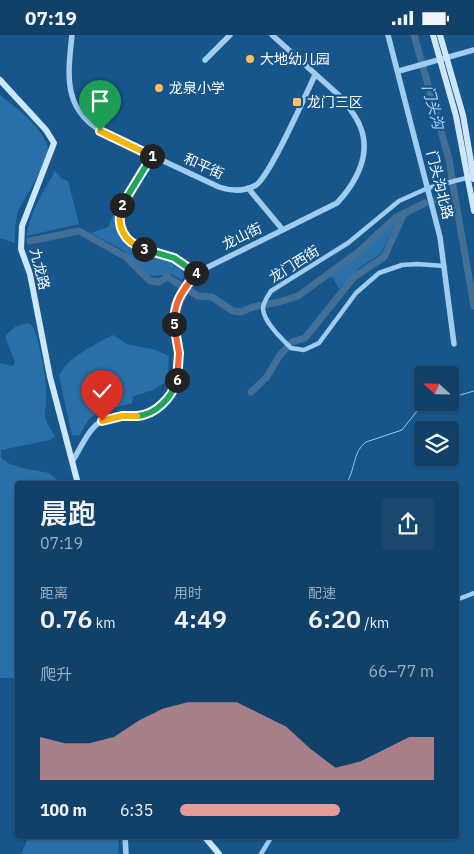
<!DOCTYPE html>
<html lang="zh">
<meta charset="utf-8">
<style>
:root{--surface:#114068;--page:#1a476e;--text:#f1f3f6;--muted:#9cafc0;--line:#30597c;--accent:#e69b98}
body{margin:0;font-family:"IBM Plex Sans","Noto Sans SC",sans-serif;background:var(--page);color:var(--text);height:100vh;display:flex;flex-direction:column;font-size:19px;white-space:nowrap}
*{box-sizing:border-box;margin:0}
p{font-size:16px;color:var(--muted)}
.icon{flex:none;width:28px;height:28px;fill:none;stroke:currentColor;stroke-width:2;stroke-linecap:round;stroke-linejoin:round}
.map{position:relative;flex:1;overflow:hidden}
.panel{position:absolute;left:15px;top:446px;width:444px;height:358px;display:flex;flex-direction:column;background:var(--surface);border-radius:5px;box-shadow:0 1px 4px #0004,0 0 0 1px var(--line)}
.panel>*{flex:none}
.needle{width:32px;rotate:292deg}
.buttons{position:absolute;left:414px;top:331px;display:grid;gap:10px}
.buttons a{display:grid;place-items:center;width:45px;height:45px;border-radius:5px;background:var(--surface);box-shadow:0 1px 4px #0004,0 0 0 1px var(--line);font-size:25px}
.pin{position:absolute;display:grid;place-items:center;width:42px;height:42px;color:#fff;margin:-51px -21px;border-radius:50% 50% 50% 0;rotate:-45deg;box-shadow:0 0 5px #0007}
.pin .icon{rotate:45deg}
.km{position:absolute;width:25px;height:25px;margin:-12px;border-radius:50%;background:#222;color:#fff;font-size:14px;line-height:25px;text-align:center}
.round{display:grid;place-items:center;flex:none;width:52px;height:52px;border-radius:5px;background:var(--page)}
.summary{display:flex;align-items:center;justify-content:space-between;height:85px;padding:0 25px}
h1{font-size:28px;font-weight:600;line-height:38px}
.stats{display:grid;grid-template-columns:repeat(3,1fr);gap:8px;height:85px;padding:5px 25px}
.stats div{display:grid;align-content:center}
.stats b{font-size:25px;font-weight:600}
.stats small{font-size:14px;font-weight:400}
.stats p{font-size:14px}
.chart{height:140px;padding:10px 25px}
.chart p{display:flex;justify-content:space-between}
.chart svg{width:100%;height:90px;margin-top:5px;fill:var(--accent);opacity:.7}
ul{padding:0 25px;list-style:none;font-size:16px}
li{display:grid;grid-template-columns:80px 60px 1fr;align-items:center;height:38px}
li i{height:12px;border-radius:6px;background:var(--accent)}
.status{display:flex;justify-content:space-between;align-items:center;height:35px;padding:0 25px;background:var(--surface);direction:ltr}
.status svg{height:14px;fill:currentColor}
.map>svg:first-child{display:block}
</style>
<div class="status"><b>07:19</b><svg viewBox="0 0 49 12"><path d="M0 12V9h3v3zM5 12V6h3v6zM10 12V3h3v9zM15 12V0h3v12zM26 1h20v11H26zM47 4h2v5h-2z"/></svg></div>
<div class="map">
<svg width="474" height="819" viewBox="0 0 474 819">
<rect width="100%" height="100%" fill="#17568b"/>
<!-- green -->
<path fill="#2970aa" d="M0 60C15 72 45 94 48 114 49 126 24 163 18 177 15 187 15 197 15 208L0 203Z
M55 136 62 144 68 146 79 189 27 201C29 178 44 156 55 136Z
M116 174 115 190 122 201 135 214 165 222 182 232 184 241 182 245 171 239 153 241 149 240 123 215 91 198 108 192Z
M398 184 380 219 359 233 339 254 333 243 328 241 362 216Z
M27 288 32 290C39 304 46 339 46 356 47 381 39 377 55 401L50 405 1 415V423L10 429 22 433 49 438 62 449H18L17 643H0V328L13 331 15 327 6 304V300L15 292Z
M113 300 127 309 156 315 169 321C168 327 169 335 168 342 164 354 143 358 133 361L132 368 97 378 89 384 79 401 72 400 59 341C66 323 96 309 113 300Z
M29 801H119L118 819H21Z"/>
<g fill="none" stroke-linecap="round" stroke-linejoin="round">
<!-- stream -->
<path stroke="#92c9f1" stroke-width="1" d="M450 363 474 356
M346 449C356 435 352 417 366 407L402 395 417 376 431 368"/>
<!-- river -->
<path stroke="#416f95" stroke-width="7" d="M414 0 449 124 452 144
M453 151 474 271
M436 165 455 160
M30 206 79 196 126 222 150 246 159 247 167 242 198 261 212 262 233 276 241 277 253 272 279 267 298 261 357 218 395 183 425 168
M251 357 266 343 280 320 292 307 305 303 354 242 384 222 404 178"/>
<!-- minor -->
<path stroke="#a0ccef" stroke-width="4.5" d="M444 231 417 229 402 230 379 238 356 258 319 308 304 315 291 313C282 304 264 287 263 274 263 267 268 261 271 256L348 208 399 166 428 153 470 142
M456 565 474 558
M261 819 272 801"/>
<!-- tertiary -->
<path stroke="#a0ccef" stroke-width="5.5" d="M72 0C67 45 63 78 110 101L219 152C231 156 244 157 256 150 270 141 306 59 315 40
M388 0 440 202 454 309
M205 25 230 0
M399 36 474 15
M152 121C136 145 96 191 137 212 149 218 162 218 174 223 182 227 189 233 196 238
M248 153 283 195
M73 425C81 413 89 392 102 386 105 384 110 384 113 383 123 381 135 383 144 380 154 377 165 368 171 360 189 331 170 306 174 278 176 262 186 250 196 238L337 168C356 148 372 119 360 91 356 81 349 73 343 64L272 0
M125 801 126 819"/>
<!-- secondary -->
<path stroke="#cee6fa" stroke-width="6" d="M433 0 456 81 474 176
M440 0 463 80 474 144
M0 45 46 95 54 108 22 191 21 214 30 239 50 342 78 449
M204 801 219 819"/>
</g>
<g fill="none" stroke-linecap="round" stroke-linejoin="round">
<!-- split-1 casing -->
<g stroke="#fff" stroke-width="10">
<path id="split-1" d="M100 96 152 121"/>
</g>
<!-- split-2 casing -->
<g stroke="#fff" stroke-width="10">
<path id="split-2" d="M122 170 152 121"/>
</g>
<!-- split-3 casing -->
<g stroke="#fff" stroke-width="10">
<path id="split-3" d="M122 170C115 191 124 207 144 214"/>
</g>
<!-- split-4 casing -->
<g stroke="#fff" stroke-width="10">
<path id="split-4" d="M144 214 174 223 196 238"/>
</g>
<!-- split-5 casing -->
<g stroke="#fff" stroke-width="10">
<path id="split-5" d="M174 289C174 265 183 256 196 238"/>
</g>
<!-- split-6 casing -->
<g stroke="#fff" stroke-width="10">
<path id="split-6" d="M174 289 179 318 177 345"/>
</g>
<!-- split-7 casing -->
<g stroke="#fff" stroke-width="10">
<path id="split-7" d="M137 381C155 380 172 363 177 345"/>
</g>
<!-- split-8 casing -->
<g stroke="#fff" stroke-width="10">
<path id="split-8" d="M102 386 122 381H137"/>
</g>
<!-- split-1 -->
<use href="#split-1" stroke="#f5b400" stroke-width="6"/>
<!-- split-2 -->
<use href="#split-2" stroke="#22a559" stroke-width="6"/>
<!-- split-3 -->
<use href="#split-3" stroke="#f5b400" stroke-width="6"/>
<!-- split-4 -->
<use href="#split-4" stroke="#22a559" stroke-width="6"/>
<!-- split-5 -->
<use href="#split-5" stroke="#f0652b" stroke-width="6"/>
<!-- split-6 -->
<use href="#split-6" stroke="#f0652b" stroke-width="6"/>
<!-- split-7 -->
<use href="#split-7" stroke="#22a559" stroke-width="6"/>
<!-- split-8 -->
<use href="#split-8" stroke="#f5b400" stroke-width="6"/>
</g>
<!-- markers -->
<g fill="#ffbf5e" stroke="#17568b" stroke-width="2">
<circle cx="250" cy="24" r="5"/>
<circle cx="159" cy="53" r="5"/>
<rect x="292" y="62" width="10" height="10" rx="2.5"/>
</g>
<g text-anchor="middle" stroke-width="4.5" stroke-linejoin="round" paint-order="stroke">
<!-- poi labels -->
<g font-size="14" fill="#fff" stroke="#17568b" text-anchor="start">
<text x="260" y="29">大地幼儿园</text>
<text x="169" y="58">龙泉小学</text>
<text x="307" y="72">龙门三区</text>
</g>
<!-- street labels -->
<g font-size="14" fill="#fff" stroke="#17568b">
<text transform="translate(204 131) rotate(24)" y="5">和平街</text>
<text transform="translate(440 150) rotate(76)" y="5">门头沟北路</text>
<text transform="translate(242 201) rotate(-26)" y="5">龙山街</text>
<text transform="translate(294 229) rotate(-32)" y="5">龙门西街</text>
<text transform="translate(40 234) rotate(76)" y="5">九龙路</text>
</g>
<!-- water labels -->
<g font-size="15" font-style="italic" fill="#acd6f6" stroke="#17568b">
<text transform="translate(433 72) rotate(75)" y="5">门头沟</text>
</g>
</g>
</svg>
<div class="buttons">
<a><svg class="needle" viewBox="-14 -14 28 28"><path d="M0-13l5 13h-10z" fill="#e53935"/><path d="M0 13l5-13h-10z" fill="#9cafc0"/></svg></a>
<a><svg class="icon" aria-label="layers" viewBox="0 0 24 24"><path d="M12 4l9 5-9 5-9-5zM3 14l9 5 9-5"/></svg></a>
</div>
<div class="pin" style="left:100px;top:96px;background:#1e9e55"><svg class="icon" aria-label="arrive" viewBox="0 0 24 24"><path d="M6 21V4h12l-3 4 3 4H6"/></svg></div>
<div class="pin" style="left:102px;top:386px;background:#d93025"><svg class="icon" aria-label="check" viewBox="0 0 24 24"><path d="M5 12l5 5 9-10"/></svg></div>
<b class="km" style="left:152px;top:121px">1</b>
<b class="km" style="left:122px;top:170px">2</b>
<b class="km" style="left:144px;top:214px">3</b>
<b class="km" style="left:196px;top:238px">4</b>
<b class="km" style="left:174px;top:289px">5</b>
<b class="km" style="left:177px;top:345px">6</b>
<section class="panel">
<div class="summary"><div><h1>晨跑</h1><p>07:19</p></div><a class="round"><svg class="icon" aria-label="share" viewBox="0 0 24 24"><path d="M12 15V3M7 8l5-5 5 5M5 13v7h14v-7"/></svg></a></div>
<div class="stats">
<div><p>距离</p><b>0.76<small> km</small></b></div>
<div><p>用时</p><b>4:49</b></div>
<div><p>配速</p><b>6:20<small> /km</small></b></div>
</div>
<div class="chart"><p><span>爬升</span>66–77 m</p>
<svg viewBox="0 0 160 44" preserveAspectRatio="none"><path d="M0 44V23L10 26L20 26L30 23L40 15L50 9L60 6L70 6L80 6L90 12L100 18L110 29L120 38L130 35L140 29L150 23L160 23V44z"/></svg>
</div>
<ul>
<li><b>100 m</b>6:35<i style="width:63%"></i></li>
</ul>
</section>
</div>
